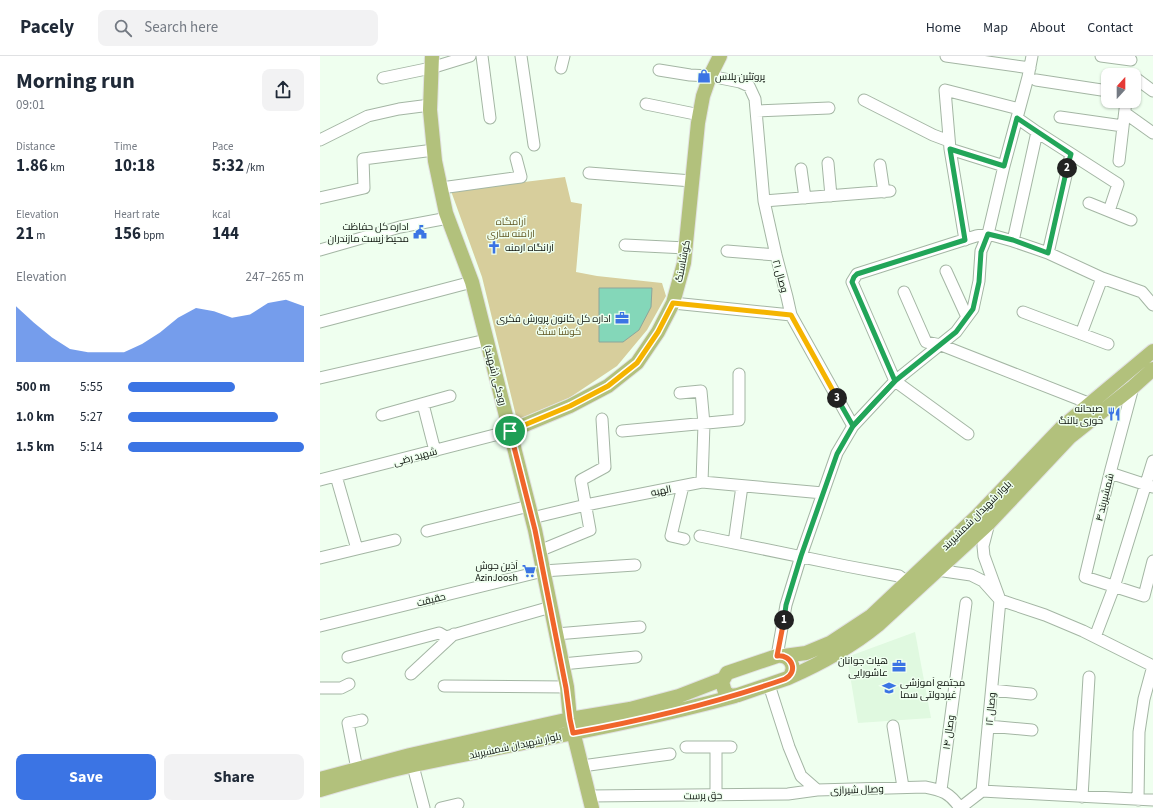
<!DOCTYPE html>
<meta charset="utf-8">
<style>
:root{--surface:#fff;--page:#f2f2f3;--text:#1f2937;--muted:#747a83;--line:#e0e1e3;--accent:#3b74e4}
body{margin:0;font-family:"Source Sans 3",Cairo,sans-serif;background:var(--page);color:var(--text);height:100vh;display:flex;flex-direction:column;font-size:15px;white-space:nowrap}
*{box-sizing:border-box;margin:0}
p{font-size:13px;color:var(--muted)}
.icon{flex:none;width:22px;height:22px;fill:none;stroke:currentColor;stroke-width:2;stroke-linecap:round;stroke-linejoin:round}
.map{position:relative;flex:1;overflow:hidden}
.side{display:flex;flex-direction:column;background:var(--surface);width:320px}
.side>*{flex:none}
.needle{width:26px;rotate:21deg}
.controls{position:absolute;left:781px;top:12px;display:grid;gap:8px}
.controls a{display:grid;place-items:center;width:40px;height:40px;border-radius:8px;background:var(--surface);box-shadow:0 1px 3px #0004;font-size:20px}
.pin{position:absolute;display:grid;place-items:center;width:34px;height:34px;color:#fff;margin:-17px;border:2px solid #fff;border-radius:50%;box-shadow:0 1px 4px #0007}
.km{position:absolute;width:20px;height:20px;margin:-10px;border-radius:50%;background:#222;color:#fff;font-size:11px;line-height:20px;text-align:center}
.round{display:grid;place-items:center;flex:none;width:42px;height:42px;border-radius:8px;background:var(--page)}
.head{display:flex;align-items:center;justify-content:space-between;height:68px;padding:0 16px}
h1{font-size:22px;font-weight:700;line-height:30px}
.stats{display:grid;grid-template-columns:repeat(3,1fr);gap:6px;height:68px;padding:4px 16px}
.stats div{display:grid;align-content:center}
.stats b{font-size:17px;font-weight:700}
.stats small{font-size:11px;font-weight:400}
.stats p{font-size:11px}
.chart{height:112px;padding:8px 16px}
.chart p{display:flex;justify-content:space-between}
.chart svg{width:100%;height:72px;margin-top:4px;fill:var(--accent);opacity:.7}
.primary-button{display:flex;gap:8px;margin-top:auto;padding:8px 16px}
.primary-button a{flex:1;height:46px;border-radius:8px;background:var(--accent);color:#fff;font-size:16px;font-weight:700;line-height:46px;text-align:center}
.primary-button a+a{background:var(--page);color:var(--text)}
ul{padding:0 16px;list-style:none;font-size:13px}
li{display:grid;grid-template-columns:64px 48px 1fr;align-items:center;height:30px}
li i{height:10px;border-radius:5px;background:var(--accent)}
header{display:flex;align-items:center;gap:24px;box-sizing:border-box;height:56px;padding:0 20px;background:var(--surface);border-bottom:1px solid var(--line)}
header strong{font-size:19px}
nav{display:flex;gap:22px;margin-inline-start:auto;font-size:14px}
.search{width:280px;height:36px;background:var(--page);display:flex;align-items:center;gap:10px;box-sizing:border-box;padding:0 14px;border-radius:8px;color:var(--muted);font-size:15px}
main{display:flex;flex:1;min-height:0}
.map>svg:first-child{display:block}
</style>
<header>
<strong>Pacely</strong>
<div class="search"><svg class="icon" aria-label="search" viewBox="0 0 24 24"><circle cx="10" cy="10" r="6"/><path d="M15 15l6 6"/></svg>Search here</div>
<nav><a>Home</a><a>Map</a><a>About</a><a>Contact</a></nav>
</header>
<main>
<section class="side">
<div class="head"><div><h1>Morning run</h1><p>09:01</p></div><a class="round"><svg class="icon" aria-label="share" viewBox="0 0 24 24"><path d="M12 15V3M7 8l5-5 5 5M5 13v7h14v-7"/></svg></a></div>
<div class="stats">
<div><p>Distance</p><b>1.86<small> km</small></b></div>
<div><p>Time</p><b>10:18</b></div>
<div><p>Pace</p><b>5:32<small> /km</small></b></div>
</div>
<div class="stats">
<div><p>Elevation</p><b>21<small> m</small></b></div>
<div><p>Heart rate</p><b>156<small> bpm</small></b></div>
<div><p>kcal</p><b>144</b></div>
</div>
<div class="chart"><p><span>Elevation</span>247–265 m</p>
<svg viewBox="0 0 160 44" preserveAspectRatio="none"><path d="M0 44V10L10 20L20 29L30 36L40 38L50 38L60 38L70 33L80 26L90 17L100 11L110 13L120 17L130 15L140 8L150 6L160 10V44z"/></svg>
</div>
<ul>
<li><b>500 m</b>5:55<i style="width:61%"></i></li>
<li><b>1.0 km</b>5:27<i style="width:85%"></i></li>
<li><b>1.5 km</b>5:14<i style="width:100%"></i></li>
</ul>
<div class="primary-button"><a>Save</a><a>Share</a></div>
</section>
<div class="map">
<svg width="833" height="752" viewBox="0 0 833 752">
<rect width="100%" height="100%" fill="#efffef"/>
<!-- built -->
<path fill="#e0f9e0" d="M595 576 611 662 538 667 527 601Z"/>
<!-- green -->
<path fill="#d7ce9c" d="M245 121 251 146 262 148 256 216 277 220 342 227 346 240 327 274 297 310 249 342 197 364 162 221 131 135Z"/>
<!-- building -->
<path fill="#84d7b9" stroke="#8ca59b" d="M279 232H332L331 251 319 274 303 286H279Z"/>
<g fill="none" stroke-linecap="round" stroke-linejoin="round">
<!-- minor casing -->
<g stroke="#a4b6a4" stroke-width="13">
<path id="minor" d="M162 0 170 62
M201 0 214 89
M626 0 710 12
M781 0 811 4
M241 12 244 0
M339 14 370 19 390 20 420 26 429 30 435 43 444 145 456 199 467 241 471 259 533 370
M814 21 833 35
M63 22 111 12 150 0
M716 24 788 35
M544 44 613 79 629 85
M326 48 380 59
M436 55 509 52
M805 57 833 77
M740 61 803 70
M717 76 798 128 789 155
M0 84 48 60 79 53 110 49
M630 93 684 110
M799 105 806 45
M508 107 511 140
M560 109 564 136
M481 113 485 142
M269 117 372 125
M121 132 201 121 196 102
M0 142 44 132 43 103 114 94
M444 145 570 135
M769 147 811 164
M645 184 630 93 625 34 699 53
M693 185 717 76 697 62
M305 189 366 192
M0 194 80 171 128 162
M407 195 456 199
M728 197 751 98
M626 215 647 261
M584 236 606 286 621 289 771 348
M353 247 471 259
M703 256 788 288
M0 266 152 226
M761 278 782 222
M0 322 166 284
M813 331 790 417 765 521 824 540 833 505
M103 348 115 395
M62 359 130 340
M302 375 419 364V318
M648 378 575 325 532 226 537 218 656 180 668 178 693 185 728 197 782 222 822 236 833 249
M790 417 833 431
M0 424 190 375
M382 426 503 437
M363 430 351 480 364 483
M212 462 266 449 382 426 384 368 381 335 360 337
M107 475 209 450
M380 480 526 510 579 520 587 526
M414 487 422 430
M37 493 75 484
M219 495 270 474 261 424 285 411 282 363
M0 502 37 493 16 420
M617 514 651 519 663 525 680 544 725 559 763 575 833 610 824 643 819 676 818 744
M0 570 223 515 315 509
M236 578 320 571
M775 581 794 531 833 405
M457 600 466 549 481 500 517 397 533 370 575 325 636 276 653 253 659 225 661 195 668 178 684 110 708 21 712 0
M28 601 119 577 126 581 231 551
M242 608 316 601
M91 618 134 578
M449 629 469 691 481 720 497 734
M124 630 247 631
M0 632H21L29 628
M672 634 711 638
M573 670 583 731
M668 670 712 674
M366 691H411
M93 710 104 752
M262 710 350 698
M37 713 28 667 42 664
M621 734 646 547
M662 735 833 744
M396 739V692
M269 740 468 738 497 734 605 731C622 734 630 737 640 752
M762 741 769 621
M121 752 138 748
M640 752 662 735 680 544 664 500 663 490 669 467"/>
</g>
<!-- major casing -->
<g stroke="#e2e2e2" stroke-width="16">
<path id="major" d="M112 0 110 54 115 105 126 157 152 226 215 474 247 631 250 663 272 752
M190 375 250 350 288 330 317 307 338 276 353 247 364 207 378 67 383 40 390 20 400 0
M457 600C470 598 478 612 468 622L418 639 411 640 405 636 402 626 407 617Z
M464 600 486 597 510 587 551 560 658 459 742 371 833 295
M468 622C500 608 531 591 558 569L669 467 750 381 813 331 833 313
M0 723 90 699 250 663 310 653 359 640 403 623
M0 734C31 725 62 716 94 709 201 686 309 669 415 640"/>
</g>
<!-- minor -->
<use href="#minor" stroke="#fff" stroke-width="11"/>
<!-- major -->
<use href="#major" stroke="#b2c17c" stroke-width="14"/>
</g>
<g fill="none" stroke-linecap="round" stroke-linejoin="round">
<!-- split-1 casing -->
<g stroke="#fff" stroke-width="8">
<path id="split-1" d="M190 375 215 474 246 632 250 663 253 677C325 664 396 647 465 623 479 616 472 598 457 600L464 564"/>
</g>
<!-- split-2 casing -->
<g stroke="#fff" stroke-width="8">
<path id="split-2" d="M464 564 466 549 481 500 517 398 533 370 555 346 575 325 636 276 653 253 659 226 661 196 668 178 693 184 728 197 747 112"/>
</g>
<!-- split-3 casing -->
<g stroke="#fff" stroke-width="8">
<path id="split-3" d="M517 342 533 370 575 325 532 226 534 221 537 218 645 184 630 93 684 110 697 62 751 98 747 112"/>
</g>
<!-- split-4 casing -->
<g stroke="#fff" stroke-width="8">
<path id="split-4" d="M190 375 250 350 288 330 317 307 338 276 353 247 471 259 517 342"/>
</g>
<!-- split-1 -->
<use href="#split-1" stroke="#f0652b" stroke-width="5"/>
<!-- split-2 -->
<use href="#split-2" stroke="#22a559" stroke-width="5"/>
<!-- split-3 -->
<use href="#split-3" stroke="#22a559" stroke-width="5"/>
<!-- split-4 -->
<use href="#split-4" stroke="#f5b400" stroke-width="5"/>
</g>
<!-- icons -->
<defs>
<g id="shop-bare" transform="scale(1.08)"><path d="M-5-2.5h2.3a2.7 3.5 0 0 1 5.4 0H5L5.5 6h-11ZM-1.5-2.5h3a1.5 2.3 0 0 0-3 0Z" fill="#3b74e4" stroke="#efffef" stroke-width="2.5" paint-order="stroke"/></g>
<g id="civic-bare" transform="scale(1.08)"><path d="M-.6-6.5H3V-4.5H.6V-3L4-1V1h2V6H-6V1h2V-1L-.6-3ZM-1.2 2.5V6h2.4V2.5Z" fill="#3b74e4" stroke="#efffef" stroke-width="2.5" paint-order="stroke"/></g>
<g id="church-bare" transform="scale(1.08)"><path d="M-1.2-6h2.4v3.5h3.3v2.4h-3.3V6h-2.4V-.1h-3.3v-2.4h3.3Z" fill="#3b74e4" stroke="#efffef" stroke-width="2.5" paint-order="stroke"/></g>
<g id="office-bare" transform="scale(1.08)"><path d="M-6-3h4V-5.5h4V-3h4V5H-6ZM-1-4.5V-3h2v-1.5ZM-6 0V1H6V0Z" fill="#3b74e4" stroke="#efffef" stroke-width="2.5" paint-order="stroke"/></g>
<g id="restaurant-bare" transform="scale(1.08)"><path d="M-5-6h1v4h1v-4h1v4h1v-4h1v5L-1.5 .5V6h-2V.5L-5-1ZM5-6V6H3V1.5H1.5Q1.5-4 5-6Z" fill="#3b74e4" stroke="#efffef" stroke-width="2.5" paint-order="stroke"/></g>
<g id="supermarket-bare" transform="scale(1.08)"><path d="M-6-5.5h2.5l.6 2H6L4.5 2H-2.5L-4.4-4H-6ZM-1.5 3.2a1.3 1.3 0 1 0 .1 0ZM3 3.2a1.3 1.3 0 1 0 .1 0Z" fill="#3b74e4" stroke="#efffef" stroke-width="2.5" paint-order="stroke"/></g>
<g id="university-bare" transform="scale(1.08)"><path d="M0-5L7-2L0 1L-7-2ZM-4 1L0 2.5L4 1V4Q0 6-4 4Z" fill="#3b74e4" stroke="#efffef" stroke-width="2.5" paint-order="stroke"/></g>
</defs>
<g fill-rule="evenodd">
<use href="#shop-bare" x="384" y="20"/>
<use href="#civic-bare" x="100" y="176"/>
<use href="#church-bare" x="174" y="191"/>
<use href="#office-bare" x="302" y="262"/>
<use href="#restaurant-bare" x="794" y="358"/>
<use href="#supermarket-bare" x="209" y="515"/>
<use href="#office-bare" x="579" y="610"/>
<use href="#university-bare" x="569" y="632"/>
</g>
<g text-anchor="middle" stroke-width="3" stroke-linejoin="round" paint-order="stroke">
<!-- poi labels -->
<g font-size="10" fill="#0a100a" stroke="#efffef" text-anchor="end">
<text x="395" y="24" text-anchor="start">پروتئین پلاس</text>
<text x="89" y="174">اداره کل حفاظت<tspan x="89" dy="12">محیط زیست مازندران</tspan></text>
<text x="185" y="195" text-anchor="start">آرانگاه ارمنه</text>
<text x="291" y="266">اداره کل کانون پرورش فکری</text>
<text x="783" y="356">صبحانه<tspan x="783" dy="12">خوری بالنگ</tspan></text>
<text x="198" y="513">آذین جوش<tspan x="198" dy="12">AzinJoosh</tspan></text>
<text x="568" y="608">هیات جوانان<tspan x="568" dy="12">عاشورایی</tspan></text>
<text x="580" y="630" text-anchor="start">مجتمع آموزشی<tspan x="580" dy="12">غیردولتی سما</tspan></text>
</g>
<!-- park labels -->
<g font-size="10" fill="#615721" stroke="#efffef">
<text x="191" y="169">آرامگاه<tspan x="191" dy="12">ارامنه ساری</tspan></text>
<text x="239" y="279">کوشا سنگ</text>
</g>
<!-- street labels -->
<g font-size="10" fill="#0a100a" stroke="#efffef">
<text transform="translate(362 205) rotate(-79)" y="4">کوشاسنگ</text>
<text transform="translate(461 220) rotate(74)" y="4">وصال ۲۱</text>
<text transform="translate(176 319) rotate(75)" y="4">رودکی (شهبند)</text>
<text transform="translate(95 400) rotate(-15)" y="4">شهید رضی</text>
<text transform="translate(341 434) rotate(-11)" y="4">الهیه</text>
<text transform="translate(784 441) rotate(-76)" y="4">شمشیربند ۴</text>
<text transform="translate(656 459) rotate(-45)" y="4">بلوار شهیدان شمشیربند</text>
<text transform="translate(111 543) rotate(-14)" y="4">حقیقت</text>
<text transform="translate(670 653) rotate(-85)" y="4">وصال ۱۲</text>
<text transform="translate(628 676) rotate(-82)" y="4">وصال ۱۴</text>
<text transform="translate(195 689) rotate(-12)" y="4">بلوار شهیدان شمشیربند</text>
<text transform="translate(537 733) rotate(-2)" y="4">وصال شیرازی</text>
<text transform="translate(383 739) rotate(-1)" y="4">حق پرست</text>
</g>
</g>
</svg>
<div class="controls">
<a><svg class="needle" viewBox="-14 -14 28 28"><path d="M0-13l5 13h-10z" fill="#e53935"/><path d="M0 13l5-13h-10z" fill="#747a83"/></svg></a>
</div>
<div class="pin" style="left:190px;top:375px;background:#1e9e55"><svg class="icon" aria-label="arrive" viewBox="0 0 24 24"><path d="M6 21V4h12l-3 4 3 4H6"/></svg></div>
<b class="km" style="left:464px;top:564px">1</b>
<b class="km" style="left:747px;top:112px">2</b>
<b class="km" style="left:517px;top:342px">3</b>
</div>
</main>
